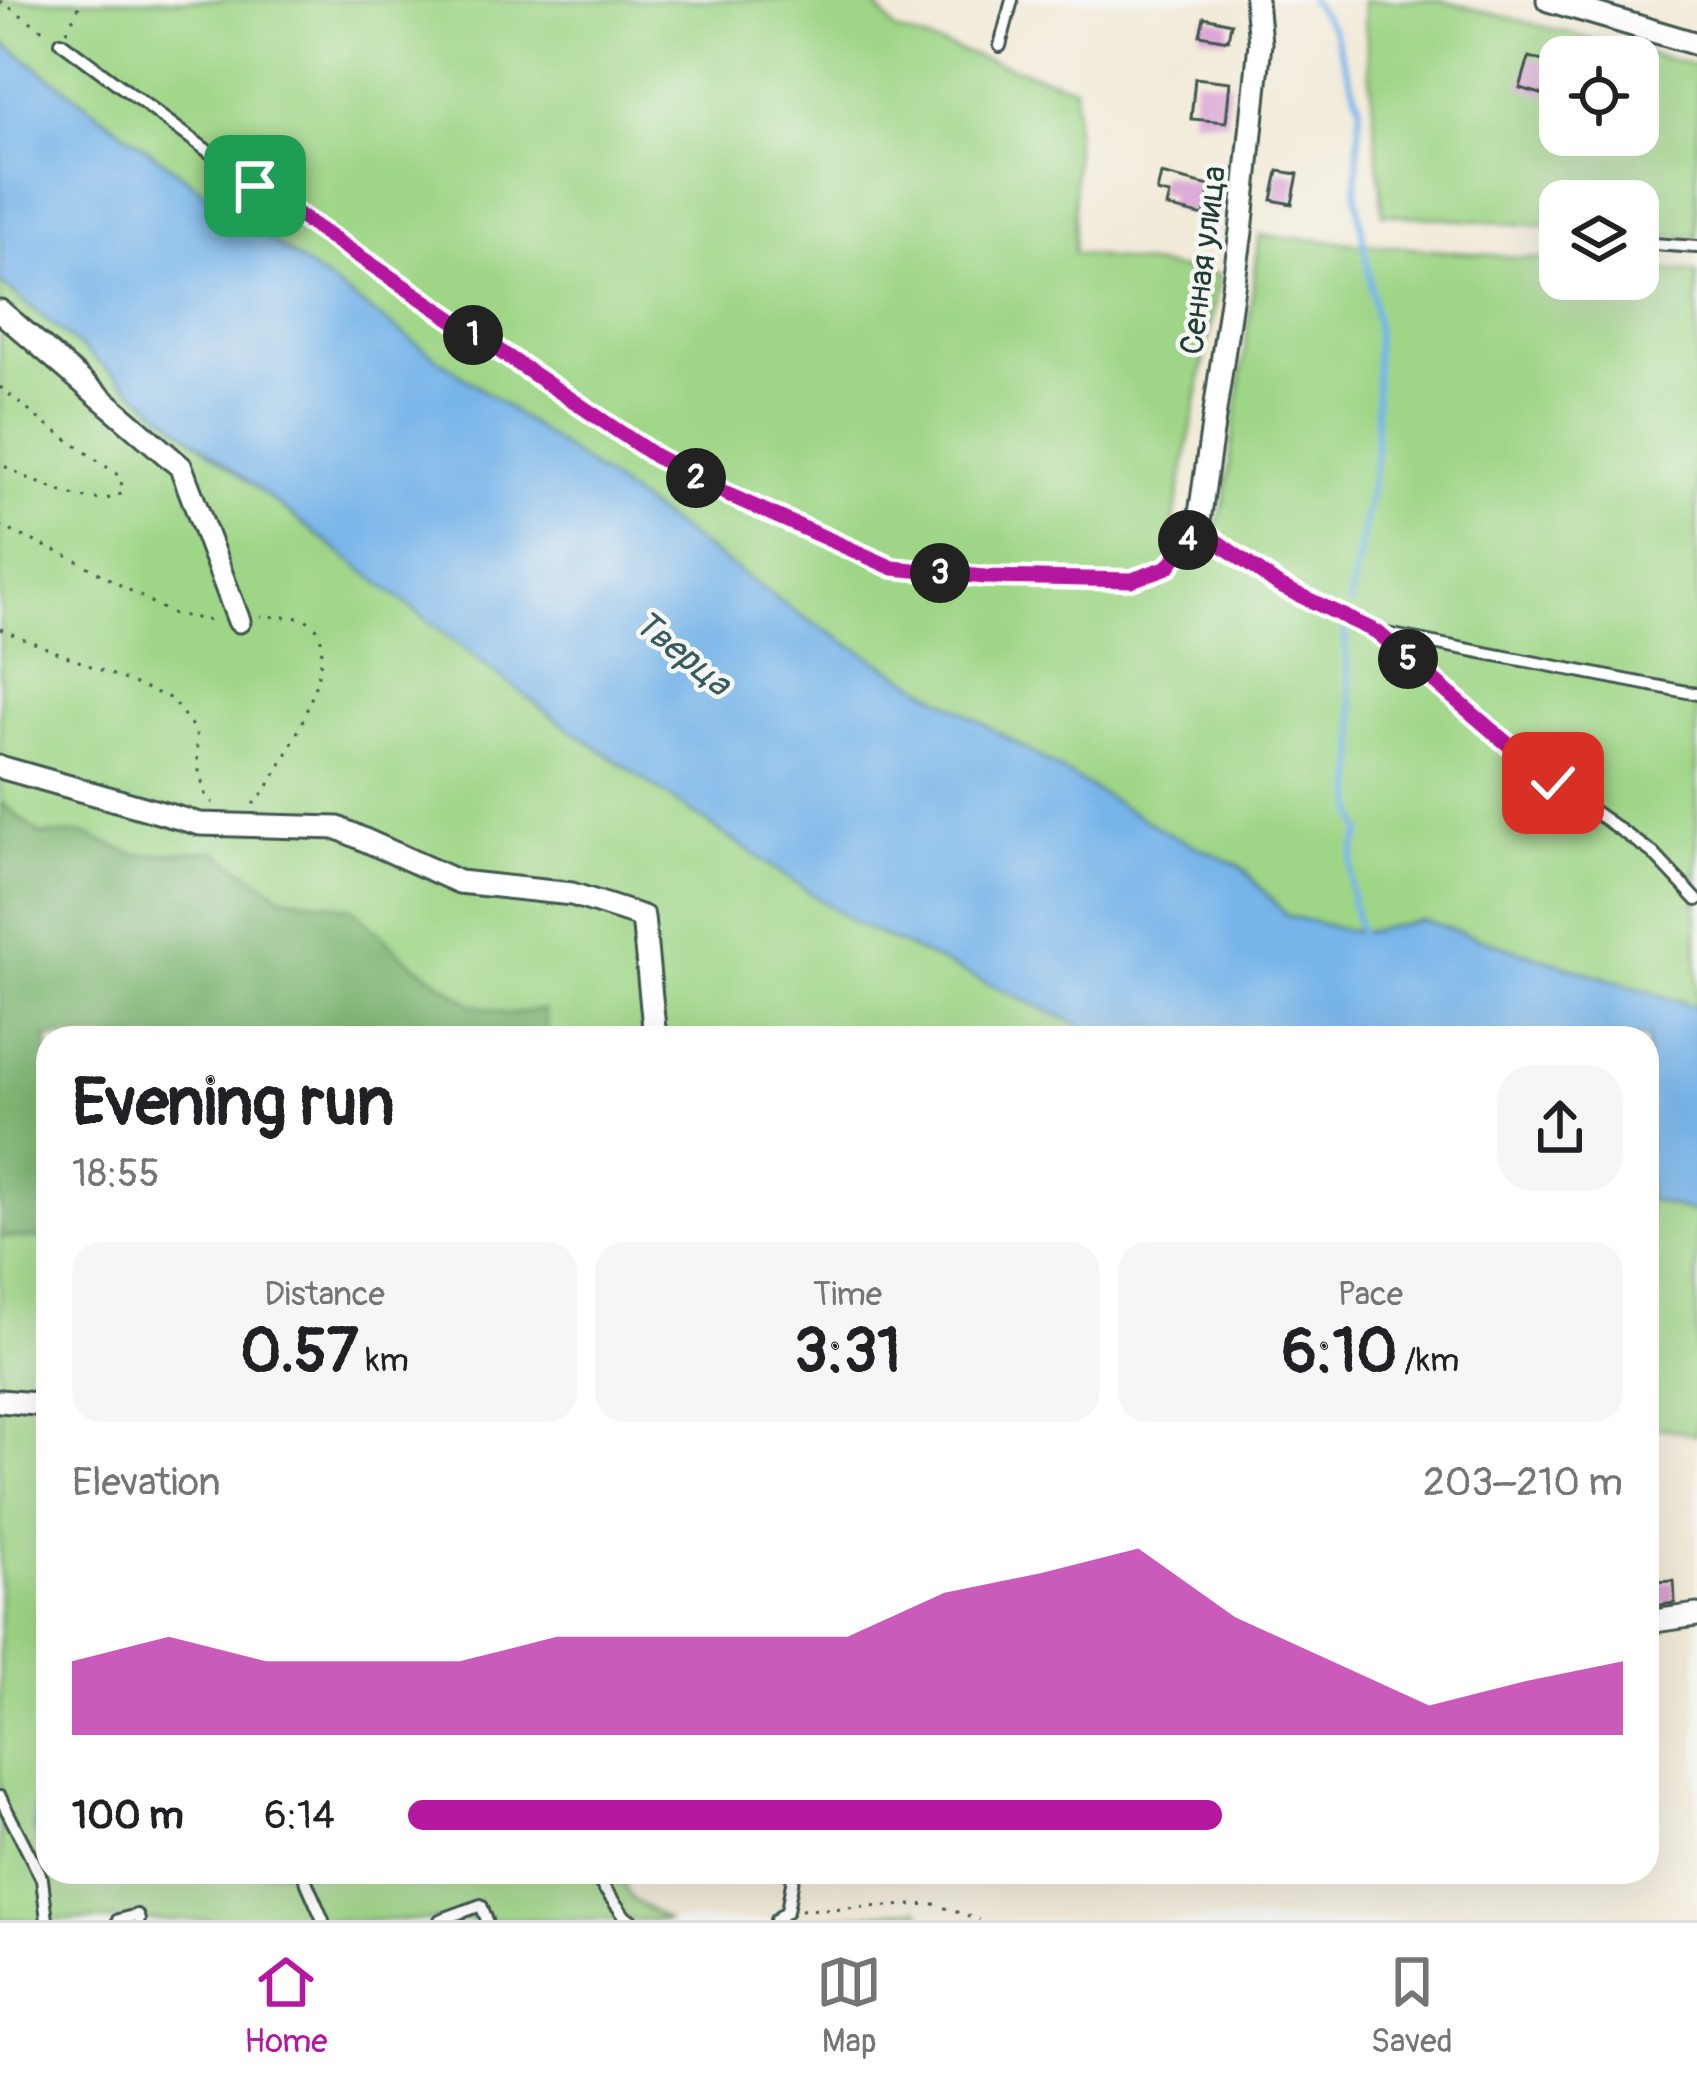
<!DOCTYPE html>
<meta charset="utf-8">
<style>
:root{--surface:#fff;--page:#f6f6f6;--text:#202124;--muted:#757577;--line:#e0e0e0;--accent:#b5179e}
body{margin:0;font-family:Pangolin,sans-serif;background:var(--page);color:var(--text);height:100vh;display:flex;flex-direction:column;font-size:45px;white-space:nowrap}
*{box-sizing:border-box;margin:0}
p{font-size:39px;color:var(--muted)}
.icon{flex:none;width:66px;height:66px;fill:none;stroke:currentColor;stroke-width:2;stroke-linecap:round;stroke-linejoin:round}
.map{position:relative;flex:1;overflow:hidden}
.sheet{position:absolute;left:36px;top:1026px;width:1623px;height:858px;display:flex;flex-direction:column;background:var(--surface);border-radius:36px;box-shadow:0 12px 48px #0002}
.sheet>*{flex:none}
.controls{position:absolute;left:1539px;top:36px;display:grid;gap:24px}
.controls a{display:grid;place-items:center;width:120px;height:120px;border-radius:24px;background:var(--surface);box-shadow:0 12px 48px #0002;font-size:60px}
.pin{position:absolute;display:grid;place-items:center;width:102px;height:102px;color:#fff;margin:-51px;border-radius:24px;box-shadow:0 6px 18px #0006}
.km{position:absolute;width:60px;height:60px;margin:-30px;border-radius:50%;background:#222;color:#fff;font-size:33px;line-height:60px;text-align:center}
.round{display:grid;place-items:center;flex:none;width:126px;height:126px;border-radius:36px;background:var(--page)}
.summary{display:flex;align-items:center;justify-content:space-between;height:204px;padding:0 36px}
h1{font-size:66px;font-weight:700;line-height:90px}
.metrics{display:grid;grid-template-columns:repeat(3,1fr);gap:18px;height:204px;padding:12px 36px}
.metrics div{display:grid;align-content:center;border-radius:30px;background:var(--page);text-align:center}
.metrics b{font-size:60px;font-weight:700}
.metrics small{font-size:33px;font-weight:400}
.metrics p{font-size:33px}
.chart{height:336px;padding:24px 36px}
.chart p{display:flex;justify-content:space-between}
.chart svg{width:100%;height:216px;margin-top:12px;fill:var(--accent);opacity:.7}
ul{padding:0 36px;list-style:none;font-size:39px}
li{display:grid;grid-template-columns:192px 144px 1fr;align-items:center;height:90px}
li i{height:30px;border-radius:15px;background:var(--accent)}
.menu{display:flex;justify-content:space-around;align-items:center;height:168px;border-top:3px solid var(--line);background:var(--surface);font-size:33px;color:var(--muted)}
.menu a{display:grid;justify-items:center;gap:6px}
.menu .on{color:var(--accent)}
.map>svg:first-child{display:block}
</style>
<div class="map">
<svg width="1697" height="1920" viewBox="0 0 1697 1920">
<rect width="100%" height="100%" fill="#f6f6f2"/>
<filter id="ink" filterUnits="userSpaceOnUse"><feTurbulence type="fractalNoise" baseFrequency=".00833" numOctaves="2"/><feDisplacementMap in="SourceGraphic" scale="24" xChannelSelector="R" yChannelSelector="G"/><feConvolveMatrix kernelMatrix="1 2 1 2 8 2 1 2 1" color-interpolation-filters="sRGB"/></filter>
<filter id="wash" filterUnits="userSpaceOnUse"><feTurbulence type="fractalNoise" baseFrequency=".004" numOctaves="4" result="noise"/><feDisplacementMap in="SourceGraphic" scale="48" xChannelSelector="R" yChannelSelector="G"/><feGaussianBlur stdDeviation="2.7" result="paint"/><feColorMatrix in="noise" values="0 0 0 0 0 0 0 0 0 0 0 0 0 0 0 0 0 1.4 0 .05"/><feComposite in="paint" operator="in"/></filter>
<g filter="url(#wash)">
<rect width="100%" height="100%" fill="#f2ead8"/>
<!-- green -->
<path fill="#9fd586" stroke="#5f895d" stroke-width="3" fill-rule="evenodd" d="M0 0H871L896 31 1075 87 1074 253 1220 275 1167 557 1201 550 1215 532 1225 498 1260 235 1560 261V279H1638V268L1697 273V1007L1422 920 1360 933 1287 916 1240 866 1167 833 797 613 241 219 0 40Z
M1363 0H1439L1697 66V238L1638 233V201H1560V227L1383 214ZM1560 57H1638V135H1560Z
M0 282 211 453 557 720 853 922 1108 1038H264L84 834 40 835 0 802Z
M1647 1199 1697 1213V1435L1647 1425Z
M0 1237 48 1238V1872H617L632 1899 666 1920H0Z
M920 1909 921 1920H812Z"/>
<!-- forest -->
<path fill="#7fb673" stroke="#4f7a54" stroke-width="3" d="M0 802 41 835 84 834 136 855 215 851 282 896 352 908 404 957 471 1004 506 1014 544 1010 548 1038H48V1238L0 1237Z"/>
<!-- water -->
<path fill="#76b4e9" stroke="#4a788e" stroke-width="3" d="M0 40 241 219 797 613 1167 833 1240 866 1287 916 1360 933 1422 920 1697 1007V1213L1647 1199V1038H1108L853 922 557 720 211 453 0 282Z
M48 1795V1856L34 1831V1805Z"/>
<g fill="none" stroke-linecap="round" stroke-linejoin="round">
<!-- stream -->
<path stroke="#76b4e9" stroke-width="6" d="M1311 0 1333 30 1360 106 1356 192 1376 322V459L1350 604
M1345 628C1345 664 1352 696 1356 731 1360 763 1348 804 1362 833 1345 862 1350 902 1360 933"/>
</g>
<g id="blocks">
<!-- building -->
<path fill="#d9a0d3" d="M1204 17 1231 23 1228 40 1200 35Z
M1529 57 1560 66 1555 98 1520 88Z
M1195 78 1230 82 1226 122 1191 119Z
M1278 171 1298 174 1292 204 1272 200Z
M1161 174 1210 186 1204 216 1167 207 1170 195 1157 192Z
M1674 1581 1675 1603 1653 1606 1652 1582Z"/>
</g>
</g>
<g filter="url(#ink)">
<use href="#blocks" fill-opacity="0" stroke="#3f574d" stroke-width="3"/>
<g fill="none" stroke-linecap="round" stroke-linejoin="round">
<!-- service casing -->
<g stroke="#3f574d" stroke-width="16">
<path id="service" d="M61 42 255 186 655 456 729 495 893 568 985 577 1132 580 1168 567 1198 528 1278 585 1377 632 1553 783 1653 853 1697 900
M1000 46 1012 0
M1638 243 1697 247
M1377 632 1697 694
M0 1797 42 1879 47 1920
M302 1872 323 1920
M592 1872 626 1918 632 1920
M118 1920 137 1915 139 1920
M440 1920 481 1905 487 1920
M776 1920 787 1911 794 1872"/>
</g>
<!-- minor casing -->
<g stroke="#3f574d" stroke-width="27">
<path id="minor" d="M1548 0 1697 44
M0 311 181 467 239 621
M1198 528 1241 232 1260 43 1256 0
M0 767 200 824 338 828 459 882 572 894 643 917 655 1038
M0 1401 48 1405
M1647 1622 1697 1615"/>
</g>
<!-- path -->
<path stroke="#3f574d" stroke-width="3" stroke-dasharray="3 9" stroke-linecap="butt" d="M0 1 49 34
M67 31 82 0
M0 387 40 420 121 477 122 493C93 513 30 479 0 464
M0 526 76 560 170 613 216 622
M0 629 172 699 196 732 198 767 207 799 213 803
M253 804C279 781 337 663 318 631 315 625 309 622 304 618L261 616
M801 1910 934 1904 979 1920"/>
<!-- service -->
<use href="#service" stroke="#fff" stroke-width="10"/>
<!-- minor -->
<use href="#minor" stroke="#fff" stroke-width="21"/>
</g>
</g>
<g fill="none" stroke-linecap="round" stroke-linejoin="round" filter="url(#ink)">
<!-- route casing -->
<g stroke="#fff" stroke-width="24">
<path id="route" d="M255 186 655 456 729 495 893 568 985 577 1132 580 1168 567 1198 528 1278 585 1377 632 1553 783"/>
</g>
<!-- route -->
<use href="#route" stroke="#b5179e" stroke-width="15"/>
</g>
<g text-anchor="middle" stroke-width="9" stroke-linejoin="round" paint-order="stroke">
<!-- street labels -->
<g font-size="33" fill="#1f3d34" stroke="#f6f6f2">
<text transform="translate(1202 260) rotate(-83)" y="12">Сенная улица</text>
</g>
<!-- water labels -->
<g font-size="36" font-style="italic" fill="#355b61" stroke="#f6f6f2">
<text transform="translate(683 652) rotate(39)" y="13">Тверца</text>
</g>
</g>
</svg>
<div class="controls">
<a><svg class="icon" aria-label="locate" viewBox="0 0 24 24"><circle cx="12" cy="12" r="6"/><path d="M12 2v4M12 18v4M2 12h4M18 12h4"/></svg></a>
<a><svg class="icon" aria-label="layers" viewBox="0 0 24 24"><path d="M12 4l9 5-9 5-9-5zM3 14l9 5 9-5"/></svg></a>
</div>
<div class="pin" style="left:255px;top:186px;background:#1e9e55"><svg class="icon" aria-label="arrive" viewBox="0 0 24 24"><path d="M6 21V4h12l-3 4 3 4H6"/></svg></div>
<div class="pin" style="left:1553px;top:783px;background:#d93025"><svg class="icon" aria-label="check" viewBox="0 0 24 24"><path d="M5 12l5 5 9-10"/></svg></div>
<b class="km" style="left:473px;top:335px">1</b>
<b class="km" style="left:696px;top:478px">2</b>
<b class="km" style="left:940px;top:573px">3</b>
<b class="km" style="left:1188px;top:540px">4</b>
<b class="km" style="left:1408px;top:659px">5</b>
<section class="sheet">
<div class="summary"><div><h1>Evening run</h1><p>18:55</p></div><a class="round"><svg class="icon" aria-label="share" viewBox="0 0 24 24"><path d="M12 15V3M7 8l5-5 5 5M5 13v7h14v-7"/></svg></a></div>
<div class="metrics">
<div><p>Distance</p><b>0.57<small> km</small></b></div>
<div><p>Time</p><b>3:31</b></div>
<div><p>Pace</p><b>6:10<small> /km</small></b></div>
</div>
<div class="chart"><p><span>Elevation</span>203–210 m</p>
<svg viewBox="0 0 160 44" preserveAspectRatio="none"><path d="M0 44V29L10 24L20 29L30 29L40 29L50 24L60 24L70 24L80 24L90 15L100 11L110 6L120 20L130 29L140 38L150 33L160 29V44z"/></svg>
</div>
<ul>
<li><b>100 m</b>6:14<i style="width:67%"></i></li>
</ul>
</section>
</div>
<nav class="menu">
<a class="on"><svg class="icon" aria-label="home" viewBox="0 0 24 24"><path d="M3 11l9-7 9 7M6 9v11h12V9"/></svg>Home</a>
<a><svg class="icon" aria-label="map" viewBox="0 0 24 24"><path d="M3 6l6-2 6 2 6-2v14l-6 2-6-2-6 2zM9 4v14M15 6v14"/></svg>Map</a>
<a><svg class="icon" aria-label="saved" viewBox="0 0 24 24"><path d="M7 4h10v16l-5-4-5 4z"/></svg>Saved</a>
</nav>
